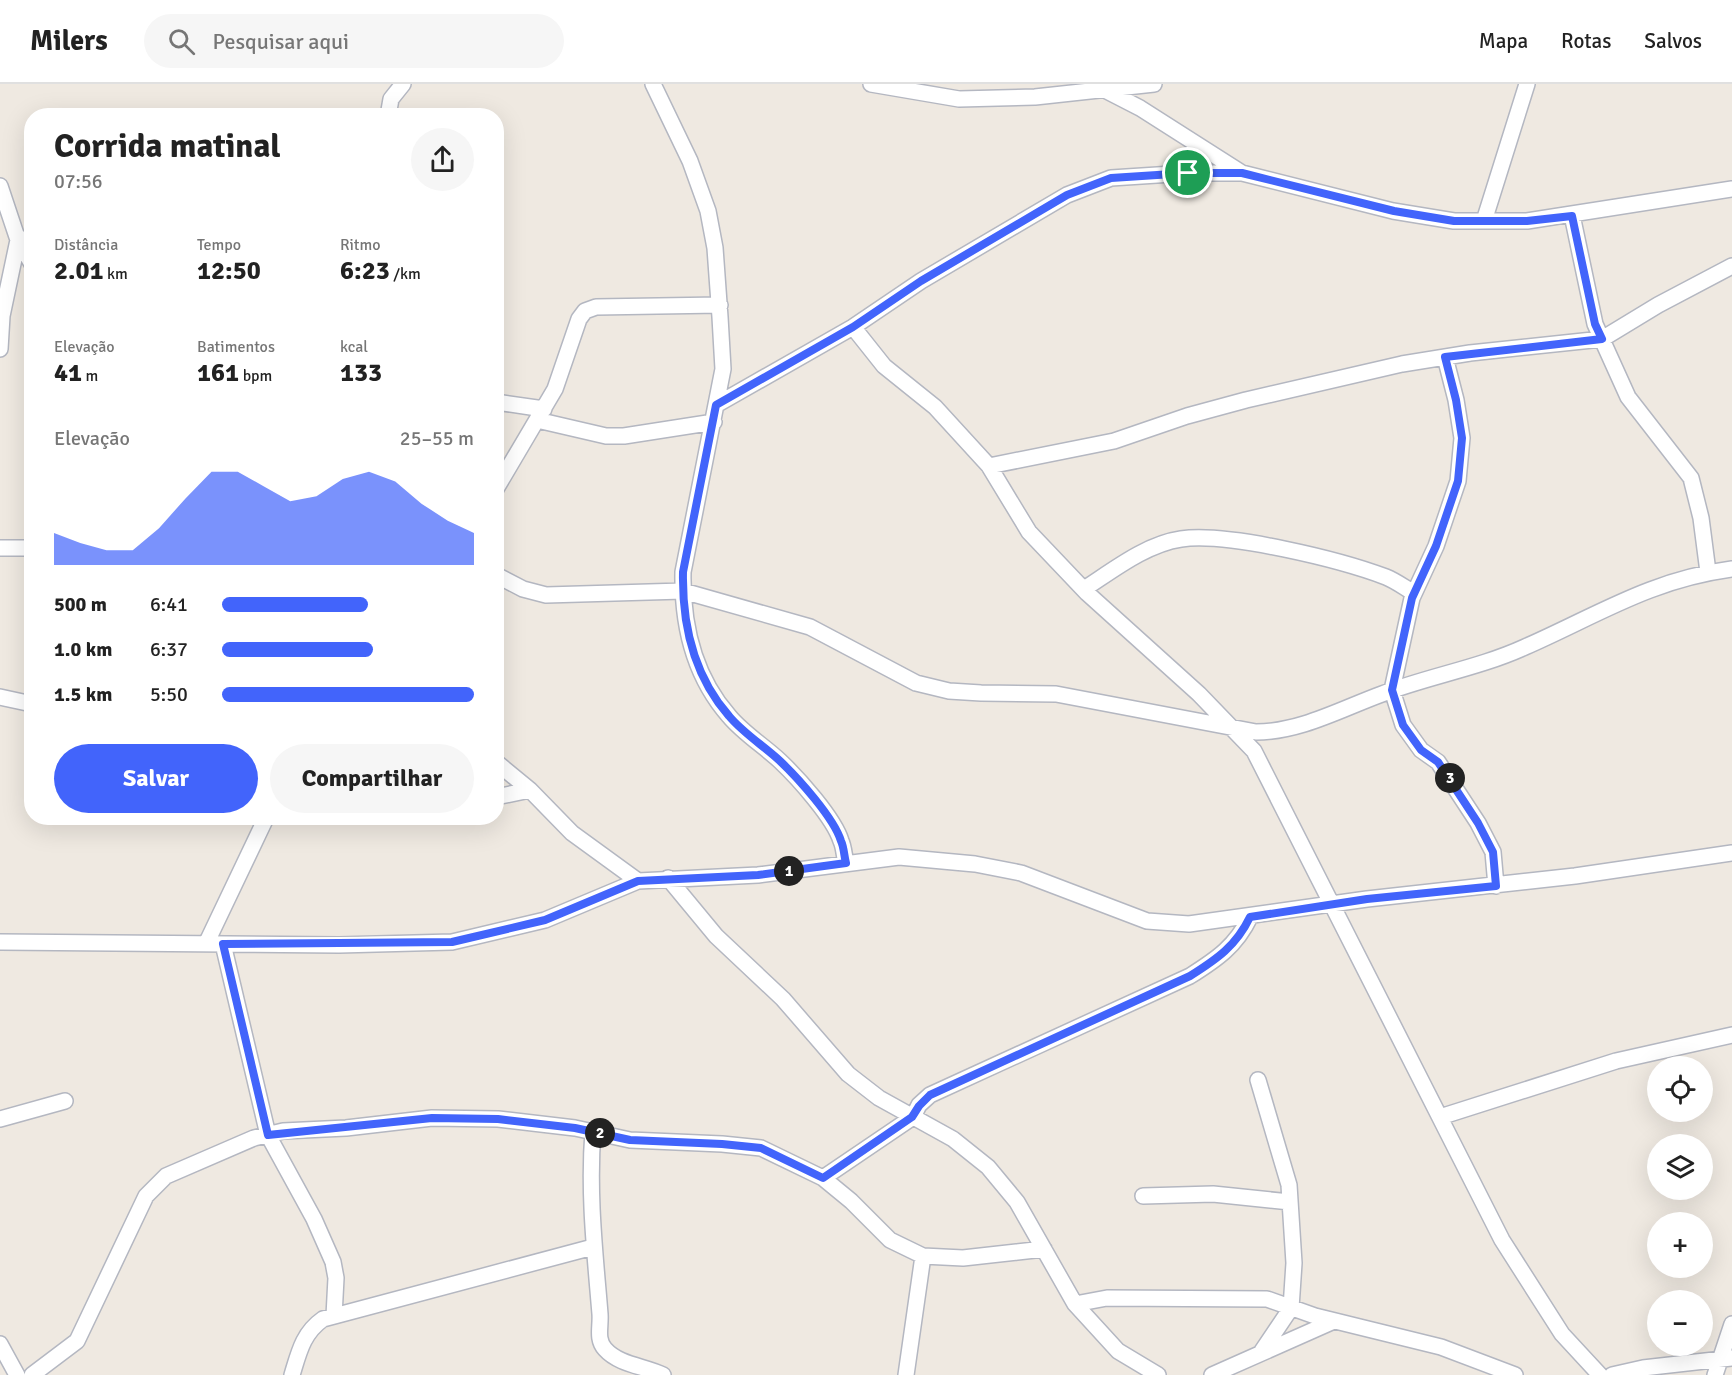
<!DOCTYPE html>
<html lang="pt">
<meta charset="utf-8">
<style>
:root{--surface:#fff;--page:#f6f6f6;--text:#222;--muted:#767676;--line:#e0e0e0;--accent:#4264fb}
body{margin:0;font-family:Signika,sans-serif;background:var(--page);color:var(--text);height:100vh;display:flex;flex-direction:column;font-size:22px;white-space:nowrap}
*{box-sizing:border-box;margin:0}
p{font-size:20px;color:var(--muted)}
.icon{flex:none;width:33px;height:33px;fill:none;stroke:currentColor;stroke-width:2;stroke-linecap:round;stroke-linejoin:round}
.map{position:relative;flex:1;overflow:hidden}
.sheet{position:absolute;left:24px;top:24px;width:480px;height:717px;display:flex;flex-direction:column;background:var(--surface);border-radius:24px;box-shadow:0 6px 24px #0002}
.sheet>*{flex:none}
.buttons{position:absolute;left:1647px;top:972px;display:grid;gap:12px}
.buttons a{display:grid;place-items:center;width:66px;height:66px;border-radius:50%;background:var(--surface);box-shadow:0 6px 24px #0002;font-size:30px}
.pin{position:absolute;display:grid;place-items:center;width:51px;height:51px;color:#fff;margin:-26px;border:3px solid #fff;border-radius:50%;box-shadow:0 2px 6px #0007}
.km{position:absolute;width:30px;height:30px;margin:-15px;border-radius:50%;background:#222;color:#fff;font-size:16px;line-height:30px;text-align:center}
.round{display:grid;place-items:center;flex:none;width:63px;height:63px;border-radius:32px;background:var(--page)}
.overview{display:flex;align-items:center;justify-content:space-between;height:102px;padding:0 30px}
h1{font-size:33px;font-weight:700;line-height:45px}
.stats{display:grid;grid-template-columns:repeat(3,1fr);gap:9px;height:102px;padding:6px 30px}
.stats div{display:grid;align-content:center}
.stats b{font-size:26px;font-weight:700}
.stats small{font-size:16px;font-weight:400}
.stats p{font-size:16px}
.chart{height:168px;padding:12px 30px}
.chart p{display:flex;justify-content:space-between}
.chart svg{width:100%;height:108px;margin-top:6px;fill:var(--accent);opacity:.7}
.primary-button{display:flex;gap:12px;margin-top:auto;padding:12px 30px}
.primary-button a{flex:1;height:69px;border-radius:36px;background:var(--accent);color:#fff;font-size:24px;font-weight:700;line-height:69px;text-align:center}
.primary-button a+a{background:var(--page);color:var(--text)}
ul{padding:0 30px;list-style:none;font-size:20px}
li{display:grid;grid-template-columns:96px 72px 1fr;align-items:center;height:45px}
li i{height:15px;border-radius:8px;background:var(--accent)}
header{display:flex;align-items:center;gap:36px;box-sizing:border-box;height:84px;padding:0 30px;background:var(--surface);border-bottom:2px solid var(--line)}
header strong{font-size:28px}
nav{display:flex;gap:33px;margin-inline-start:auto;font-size:21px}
.search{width:420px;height:54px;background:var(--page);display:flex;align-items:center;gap:15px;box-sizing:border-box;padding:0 21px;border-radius:33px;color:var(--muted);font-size:22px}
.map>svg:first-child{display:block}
</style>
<header>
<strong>Milers</strong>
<div class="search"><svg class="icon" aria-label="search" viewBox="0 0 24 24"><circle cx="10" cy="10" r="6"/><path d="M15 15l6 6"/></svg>Pesquisar aqui</div>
<nav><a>Mapa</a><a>Rotas</a><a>Salvos</a></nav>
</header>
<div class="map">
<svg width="1732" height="1291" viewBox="0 0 1732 1291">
<rect width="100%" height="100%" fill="#efe9e1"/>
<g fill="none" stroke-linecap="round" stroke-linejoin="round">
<!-- street casing -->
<g stroke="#b4b7c1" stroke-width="18">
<path id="street" d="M653 0 690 77 708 127 715 164 720 233 723 285 683 488C682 540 694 592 729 632 743 649 764 662 780 677 798 694 834 734 841 757 844 763 844 772 846 779
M871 0 959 15 1035 13 1154 0
M1105 6 1140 24 1242 89
M388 32 391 15 403 0
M1188 89 1199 62
M0 102 18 156 32 180
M1572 131 1595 240 1628 313 1691 394 1701 434 1708 488
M1484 137 1527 0
M853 243 884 282 935 323 989 382 1029 448 1087 509 1199 610 1254 667 1502 1156 1562 1250 1600 1291
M0 265 2 232 18 156 32 154
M1445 273 1456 316 1462 354 1458 397 1436 462 1412 514 1392 606 1403 641 1421 666 1438 678 1478 739 1493 768 1496 802
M496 318 544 325
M716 321 853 243 921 197 1067 111 1111 94 1188 89H1242L1393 127 1454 137H1527L1732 105
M537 336 606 352H624L714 338
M989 382 1114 357 1187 332 1246 316 1402 280 1470 269 1602 255 1658 221 1732 182
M496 405 555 305 579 235 585 227 596 223 720 221
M0 464H32
M496 491 523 505 546 511 683 507 810 543 916 599 949 607 981 609 1056 610 1256 648C1300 648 1341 625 1382 610 1429 592 1479 584 1525 563 1598 531 1650 496 1732 485
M1084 505C1112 487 1146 460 1181 455 1228 448 1341 476 1386 493 1396 497 1405 504 1414 509
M0 613 32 620
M496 678 530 706 572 749 638 797
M496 713 530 706
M668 794 716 852 783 915 848 990 879 1014 953 1055 988 1083 1017 1118 1075 1220 1118 1267 1158 1291
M0 858 339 861 452 858 545 836 638 797 758 791 899 773 975 780 1021 789 1147 837 1189 840 1367 815 1575 792 1732 769
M206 860 266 734
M223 860 268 1051 314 1135 333 1178 336 1194 334 1232
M1258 996 1289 1101 1294 1179 1291 1224 1262 1267
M1440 1033 1616 977 1732 951
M0 1035 65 1017
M593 1047C588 1109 595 1169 600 1230 601 1243 596 1255 605 1265 619 1281 645 1282 663 1291
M823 1094 913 1033 919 1021 930 1011 1190 892C1217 875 1236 862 1250 833
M1143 1112 1213 1110 1290 1118
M1075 1220 1107 1214 1267 1215 1315 1232 1441 1263 1515 1291
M0 1260 17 1291
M32 1291 77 1257 146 1112 166 1092 254 1054 283 1047 346 1044 432 1034 498 1035 575 1044 630 1056 722 1060 761 1064 823 1094 851 1117 890 1156 923 1172 963 1174 1044 1165
M292 1291C299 1268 303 1249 323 1235L593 1163
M906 1291 923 1172
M1212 1291 1334 1237
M1612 1291 1643 1284 1732 1274
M1715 1291 1732 1240"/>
</g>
<!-- street -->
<use href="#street" stroke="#fff" stroke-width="15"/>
</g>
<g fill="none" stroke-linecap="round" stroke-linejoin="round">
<!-- route casing -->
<g stroke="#fff" stroke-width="12">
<path id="route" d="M1188 89H1242L1394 127 1454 137H1527L1572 132 1595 240 1602 255 1445 273 1456 316 1462 354 1458 397 1436 462 1412 514 1392 606 1403 641 1421 666 1438 678 1478 739 1493 768 1496 802 1367 815 1250 833C1236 862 1217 875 1190 892L930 1011 919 1022 912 1033 823 1094 761 1064 722 1060 630 1056 575 1044 498 1035 432 1034 268 1051 223 860 452 858 545 836 638 797 758 791 846 779C844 772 844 763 841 757 834 734 798 694 780 677 764 662 743 649 729 632 694 592 682 540 683 488L716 321 853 243 921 197 1067 111 1111 94Z"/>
</g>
<!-- route -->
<use href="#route" stroke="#4264fb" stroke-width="8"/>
</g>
</svg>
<div class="buttons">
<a><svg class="icon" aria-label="locate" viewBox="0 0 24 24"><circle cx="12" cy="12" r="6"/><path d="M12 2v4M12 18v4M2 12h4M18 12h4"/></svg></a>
<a><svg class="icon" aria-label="layers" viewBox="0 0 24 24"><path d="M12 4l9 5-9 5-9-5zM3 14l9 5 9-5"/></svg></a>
<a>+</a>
<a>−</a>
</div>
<div class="pin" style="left:1188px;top:89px;background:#1e9e55"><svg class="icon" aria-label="arrive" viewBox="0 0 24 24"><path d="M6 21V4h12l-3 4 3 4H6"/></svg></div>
<b class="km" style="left:789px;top:787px">1</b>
<b class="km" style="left:600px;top:1049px">2</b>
<b class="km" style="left:1450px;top:694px">3</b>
<section class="sheet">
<div class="overview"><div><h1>Corrida matinal</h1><p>07:56</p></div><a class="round"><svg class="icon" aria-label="share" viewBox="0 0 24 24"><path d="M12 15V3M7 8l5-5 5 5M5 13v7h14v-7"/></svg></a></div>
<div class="stats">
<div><p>Distância</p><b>2.01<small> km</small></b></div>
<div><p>Tempo</p><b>12:50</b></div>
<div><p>Ritmo</p><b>6:23<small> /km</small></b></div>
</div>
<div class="stats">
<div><p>Elevação</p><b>41<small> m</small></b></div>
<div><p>Batimentos</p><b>161<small> bpm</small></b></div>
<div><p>kcal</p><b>133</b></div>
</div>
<div class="chart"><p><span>Elevação</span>25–55 m</p>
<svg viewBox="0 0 160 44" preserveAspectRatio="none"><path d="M0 44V31L10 35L20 38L30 38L40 29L50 17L60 6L70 6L80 12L90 18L100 16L110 9L120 6L130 10L140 19L150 26L160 31V44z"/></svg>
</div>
<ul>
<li><b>500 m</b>6:41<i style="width:58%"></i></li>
<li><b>1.0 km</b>6:37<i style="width:60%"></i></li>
<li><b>1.5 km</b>5:50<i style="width:100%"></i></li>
</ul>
<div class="primary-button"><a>Salvar</a><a>Compartilhar</a></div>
</section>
</div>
